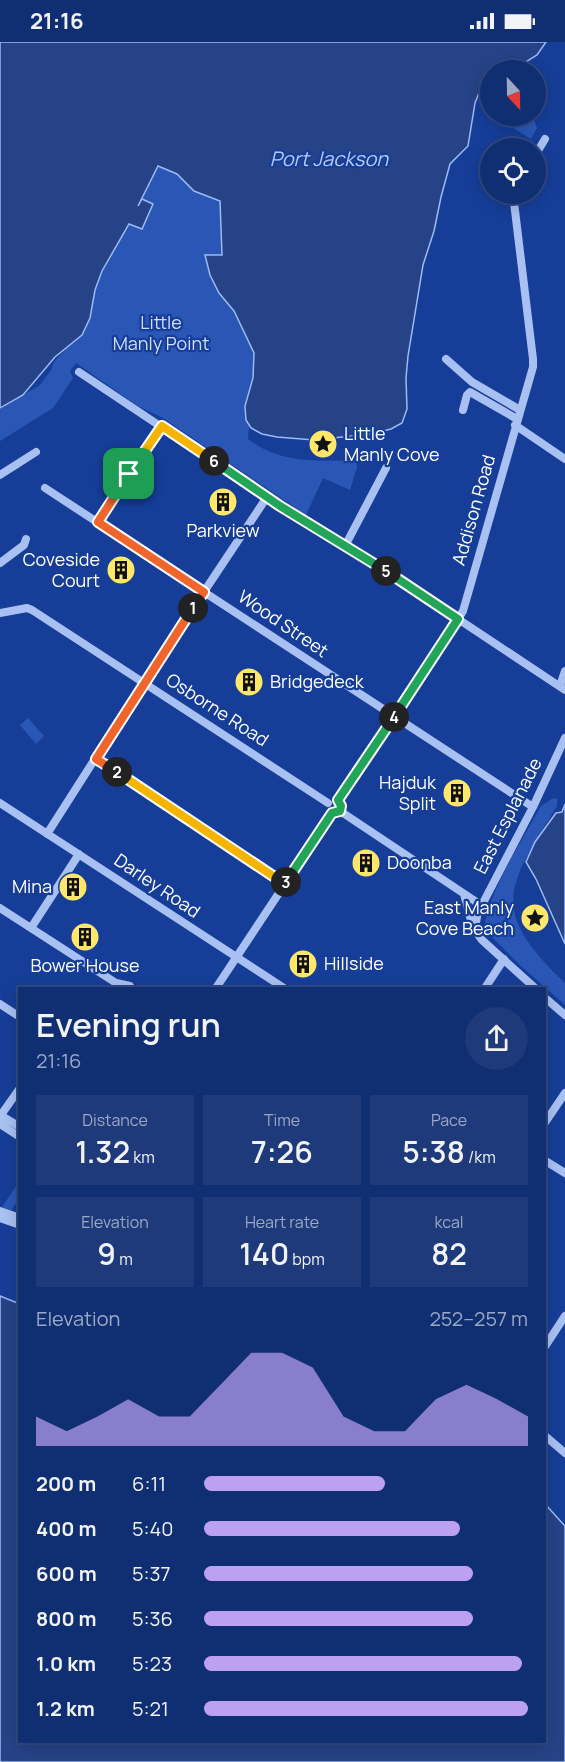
<!DOCTYPE html>
<meta charset="utf-8">
<style>
:root{--surface:#102e72;--page:#1e3a7a;--text:#f1f3f6;--muted:#9ca8c4;--line:#304a84;--accent:#bca0f2}
body{margin:0;font-family:Manrope,sans-serif;background:var(--page);color:var(--text);height:100vh;display:flex;flex-direction:column;font-size:22px;white-space:nowrap}
*{box-sizing:border-box;margin:0}
p{font-size:20px;color:var(--muted)}
.icon{flex:none;width:33px;height:33px;fill:none;stroke:currentColor;stroke-width:2;stroke-linecap:round;stroke-linejoin:round}
.map{position:relative;flex:1;overflow:hidden}
.details{position:absolute;left:18px;top:945px;width:528px;height:756px;display:flex;flex-direction:column;background:var(--surface);border-radius:0px;box-shadow:0 3px 15px #0003,0 0 0 2px var(--line)}
.details>*{flex:none}
.needle{width:39px;rotate:158deg}
.tools{position:absolute;left:480px;top:18px;display:grid;gap:12px}
.tools a{display:grid;place-items:center;width:66px;height:66px;border-radius:50%;background:var(--surface);box-shadow:0 3px 15px #0003,0 0 0 2px var(--line);font-size:30px}
.pin{position:absolute;display:grid;place-items:center;width:51px;height:51px;color:#fff;margin:-26px;border-radius:12px;box-shadow:0 3px 9px #0006}
.km{position:absolute;width:30px;height:30px;margin:-15px;border-radius:50%;background:#222;color:#fff;font-size:16px;line-height:30px;text-align:center}
.round{display:grid;place-items:center;flex:none;width:63px;height:63px;border-radius:32px;background:var(--page)}
.summary{display:flex;align-items:center;justify-content:space-between;height:102px;padding:0 18px}
h1{font-size:33px;font-weight:600;line-height:45px}
.stats{display:grid;grid-template-columns:repeat(3,1fr);gap:9px;height:102px;padding:6px 18px}
.stats div{display:grid;align-content:center;border-radius:0px;background:var(--page);text-align:center}
.stats b{font-size:30px;font-weight:600}
.stats small{font-size:16px;font-weight:400}
.stats p{font-size:16px}
.chart{height:168px;padding:12px 18px}
.chart p{display:flex;justify-content:space-between}
.chart svg{width:100%;height:108px;margin-top:6px;fill:var(--accent);opacity:.7}
ul{padding:0 18px;list-style:none;font-size:20px}
li{display:grid;grid-template-columns:96px 72px 1fr;align-items:center;height:45px}
li i{height:15px;border-radius:8px;background:var(--accent)}
.status{display:flex;justify-content:space-between;align-items:center;height:42px;padding:0 30px;background:var(--surface);direction:ltr}
.status svg{height:16px;fill:currentColor}
.map>svg:first-child{display:block}
</style>
<div class="status"><b>21:16</b><svg viewBox="0 0 49 12"><path d="M0 12V9h3v3zM5 12V6h3v6zM10 12V3h3v9zM15 12V0h3v12zM26 1h20v11H26zM47 4h2v5h-2z"/></svg></div>
<div class="map">
<svg width="565" height="1720" viewBox="0 0 565 1720">
<rect width="100%" height="100%" fill="#163e98"/>
<!-- green -->
<path fill="#2a57b6" d="M494 74H533L537 86 531 97Z
M157 124 177 132 194 149 220 159 222 214 206 213 214 240 230 263 254 311 253 338 246 357V374L249 384 248 397C280 422 318 419 356 418L357 425 350 448 323 436 306 473 163 376 138 364 76 321 70 329 73 336 53 366 0 399V367L40 343 51 328 54 320 66 307 77 298 85 287 97 242 107 217 129 181 142 187 153 162 143 157 138 165Z
M28 676 44 694 36 702 20 683Z
M557 756V764C507 845 488 868 565 941V963L521 924 485 888C484 857 525 793 541 764L552 757Z
M19 1140V1156L11 1169 2 1165Z"/>
<!-- water -->
<path fill="#264387" stroke="#9cbaf4" stroke-width="1.5" d="M0 0H546L537 13 521 23 519 22 513 28 505 23 501 28H490V32L483 41 475 61 468 104 450 122 441 155 434 189 423 223 408 314 406 336 407 367 402 381 391 387 371 392 314 398 277 395 262 392 251 386 246 378 245 364 253 336 254 311 234 269 219 251 210 233 205 213H222L220 159 194 149 177 132 158 124 138 164 142 157 153 162 142 187 129 182 102 229 95 248 90 276 82 293 55 315 23 353 0 366Z
M565 762V902L536 837 526 820 535 800 556 771 562 770Z
M0 1254 20 1262V1700H544L545 1462 565 1484V1720H0Z"/>
<g fill="none" stroke-linecap="round" stroke-linejoin="round">
<!-- minor -->
<path stroke="#a9c1f2" stroke-width="8" d="M536 112 545 97
M446 317 472 340 520 368
M79 330 280 464 431 559 565 648
M463 368 467 353 470 350 517 377
M515 383 565 417
M0 433 36 410
M45 446 533 765
M98 480 162 384
M345 504 386 426
M0 521 24 503 26 497
M0 571 27 566 32 568 328 761
M560 644 565 629
M96 717 285 842
M338 758 425 629 463 569 533 325V317L513 152
M0 761 284 946
M340 769 475 859 478 863
M47 792 144 640 267 455
M464 852 473 886
M0 866 116 941 130 944 131 946
M31 886 79 812
M216 946 332 771
M485 946 504 917
M535 946 482 898C470 883 479 879 478 863L483 861 533 765 565 696
M544 955 565 973
M0 962 20 975
M0 1073 20 1085
M1 1073 20 1046
M0 1082 20 1095
M544 1082 565 1051
M544 1118 565 1131
M0 1169 20 1176
M0 1176 20 1183
M544 1306 565 1274
M544 1393 565 1411"/>
</g>
<g fill="none" stroke-linecap="round" stroke-linejoin="round">
<!-- split-1 casing -->
<g stroke="#fff" stroke-width="12">
<path id="split-1" d="M129 432 98 480 204 550 193 566"/>
</g>
<!-- split-2 casing -->
<g stroke="#fff" stroke-width="12">
<path id="split-2" d="M117 730 96 717 193 566"/>
</g>
<!-- split-3 casing -->
<g stroke="#fff" stroke-width="12">
<path id="split-3" d="M117 730 285 842 286 840"/>
</g>
<!-- split-4 casing -->
<g stroke="#fff" stroke-width="12">
<path id="split-4" d="M286 840 332 771 340 769 341 764 338 758 394 675"/>
</g>
<!-- split-5 casing -->
<g stroke="#fff" stroke-width="12">
<path id="split-5" d="M386 529 458 577 394 675"/>
</g>
<!-- split-6 casing -->
<g stroke="#fff" stroke-width="12">
<path id="split-6" d="M214 419 280 464 386 529"/>
</g>
<!-- split-7 casing -->
<g stroke="#fff" stroke-width="12">
<path id="split-7" d="M129 432 162 384 214 419"/>
</g>
<!-- split-1 -->
<use href="#split-1" stroke="#f0652b" stroke-width="8"/>
<!-- split-2 -->
<use href="#split-2" stroke="#f0652b" stroke-width="8"/>
<!-- split-3 -->
<use href="#split-3" stroke="#f5b400" stroke-width="8"/>
<!-- split-4 -->
<use href="#split-4" stroke="#22a559" stroke-width="8"/>
<!-- split-5 -->
<use href="#split-5" stroke="#22a559" stroke-width="8"/>
<!-- split-6 -->
<use href="#split-6" stroke="#22a559" stroke-width="8"/>
<!-- split-7 -->
<use href="#split-7" stroke="#f5b400" stroke-width="8"/>
</g>
<!-- icons -->
<defs>
<g id="sight-disc" transform="scale(1.5)"><circle r="9.5" fill="#ffe76a" stroke="#163e98"/><path d="M0-6L1.8-2.2L6-1.7L2.9 1.2L3.7 5.4L0 3.3L-3.7 5.4L-2.9 1.2L-6-1.7L-1.8-2.2Z" fill="#111"/></g>
<g id="building-disc" transform="scale(1.5)"><circle r="9.5" fill="#ffe76a" stroke="#163e98"/><path d="M-4-6H4V6H1V3H-1V6H-4ZM-2.5-4.3h1.7v1.8h-1.7ZM.8-4.3h1.7v1.8H.8ZM-2.5-1h1.7V.8h-1.7ZM.8-1h1.7V.8H.8Z" fill="#111"/></g>
</defs>
<g fill-rule="evenodd">
<use href="#sight-disc" x="323" y="402"/>
<use href="#building-disc" x="223" y="460"/>
<use href="#building-disc" x="121" y="528"/>
<use href="#building-disc" x="249" y="640"/>
<use href="#building-disc" x="457" y="751"/>
<use href="#building-disc" x="366" y="821"/>
<use href="#building-disc" x="73" y="845"/>
<use href="#sight-disc" x="535" y="876"/>
<use href="#building-disc" x="85" y="895"/>
<use href="#building-disc" x="303" y="922"/>
</g>
<g text-anchor="middle" stroke-width="4.5" stroke-linejoin="round" paint-order="stroke">
<!-- park labels -->
<g font-size="18" fill="#d1dffc" stroke="#163e98">
<text x="161" y="287">Little<tspan x="161" dy="21">Manly Point</tspan></text>
</g>
<!-- poi labels -->
<g font-size="18" fill="#fff" stroke="#163e98" text-anchor="start">
<text x="344" y="398">Little<tspan x="344" dy="21">Manly Cove</tspan></text>
<text x="223" y="495" text-anchor="middle">Parkview</text>
<text x="100" y="524" text-anchor="end">Coveside<tspan x="100" dy="21">Court</tspan></text>
<text x="270" y="646">Bridgedeck</text>
<text x="436" y="747" text-anchor="end">Hajduk<tspan x="436" dy="21">Split</tspan></text>
<text x="387" y="827">Doonba</text>
<text x="52" y="851" text-anchor="end">Mina</text>
<text x="514" y="872" text-anchor="end">East Manly<tspan x="514" dy="21">Cove Beach</tspan></text>
<text x="324" y="928">Hillside</text>
<text x="85" y="930" text-anchor="middle">Bower House</text>
</g>
<!-- street labels -->
<g font-size="18" fill="#fff" stroke="#163e98">
<text transform="translate(474 468) rotate(-74)" y="6">Addison Road</text>
<text transform="translate(283 582) rotate(34)" y="6">Wood Street</text>
<text transform="translate(217 668) rotate(33)" y="6">Osborne Road</text>
<text transform="translate(508 774) rotate(-63)" y="6">East Esplanade</text>
<text transform="translate(157 844) rotate(34)" y="6">Darley Road</text>
</g>
<!-- water labels -->
<g font-size="20" font-style="italic" fill="#b6ccf8" stroke="#163e98">
<text x="329" y="124">Port Jackson</text>
</g>
</g>
</svg>
<div class="tools">
<a><svg class="needle" viewBox="-14 -14 28 28"><path d="M0-13l5 13h-10z" fill="#e53935"/><path d="M0 13l5-13h-10z" fill="#9ca8c4"/></svg></a>
<a><svg class="icon" aria-label="locate" viewBox="0 0 24 24"><circle cx="12" cy="12" r="6"/><path d="M12 2v4M12 18v4M2 12h4M18 12h4"/></svg></a>
</div>
<div class="pin" style="left:129px;top:432px;background:#1e9e55"><svg class="icon" aria-label="arrive" viewBox="0 0 24 24"><path d="M6 21V4h12l-3 4 3 4H6"/></svg></div>
<b class="km" style="left:193px;top:566px">1</b>
<b class="km" style="left:117px;top:730px">2</b>
<b class="km" style="left:286px;top:840px">3</b>
<b class="km" style="left:394px;top:675px">4</b>
<b class="km" style="left:386px;top:529px">5</b>
<b class="km" style="left:214px;top:419px">6</b>
<section class="details">
<div class="summary"><div><h1>Evening run</h1><p>21:16</p></div><a class="round"><svg class="icon" aria-label="share" viewBox="0 0 24 24"><path d="M12 15V3M7 8l5-5 5 5M5 13v7h14v-7"/></svg></a></div>
<div class="stats">
<div><p>Distance</p><b>1.32<small> km</small></b></div>
<div><p>Time</p><b>7:26</b></div>
<div><p>Pace</p><b>5:38<small> /km</small></b></div>
</div>
<div class="stats">
<div><p>Elevation</p><b>9<small> m</small></b></div>
<div><p>Heart rate</p><b>140<small> bpm</small></b></div>
<div><p>kcal</p><b>82</b></div>
</div>
<div class="chart"><p><span>Elevation</span>252–257 m</p>
<svg viewBox="0 0 160 44" preserveAspectRatio="none"><path d="M0 44V32L10 38L20 32L30 25L40 32L50 32L60 19L70 6L80 6L90 12L100 32L110 38L120 38L130 25L140 19L150 25L160 32V44z"/></svg>
</div>
<ul>
<li><b>200 m</b>6:11<i style="width:56%"></i></li>
<li><b>400 m</b>5:40<i style="width:79%"></i></li>
<li><b>600 m</b>5:37<i style="width:83%"></i></li>
<li><b>800 m</b>5:36<i style="width:83%"></i></li>
<li><b>1.0 km</b>5:23<i style="width:98%"></i></li>
<li><b>1.2 km</b>5:21<i style="width:100%"></i></li>
</ul>
</section>
</div>
